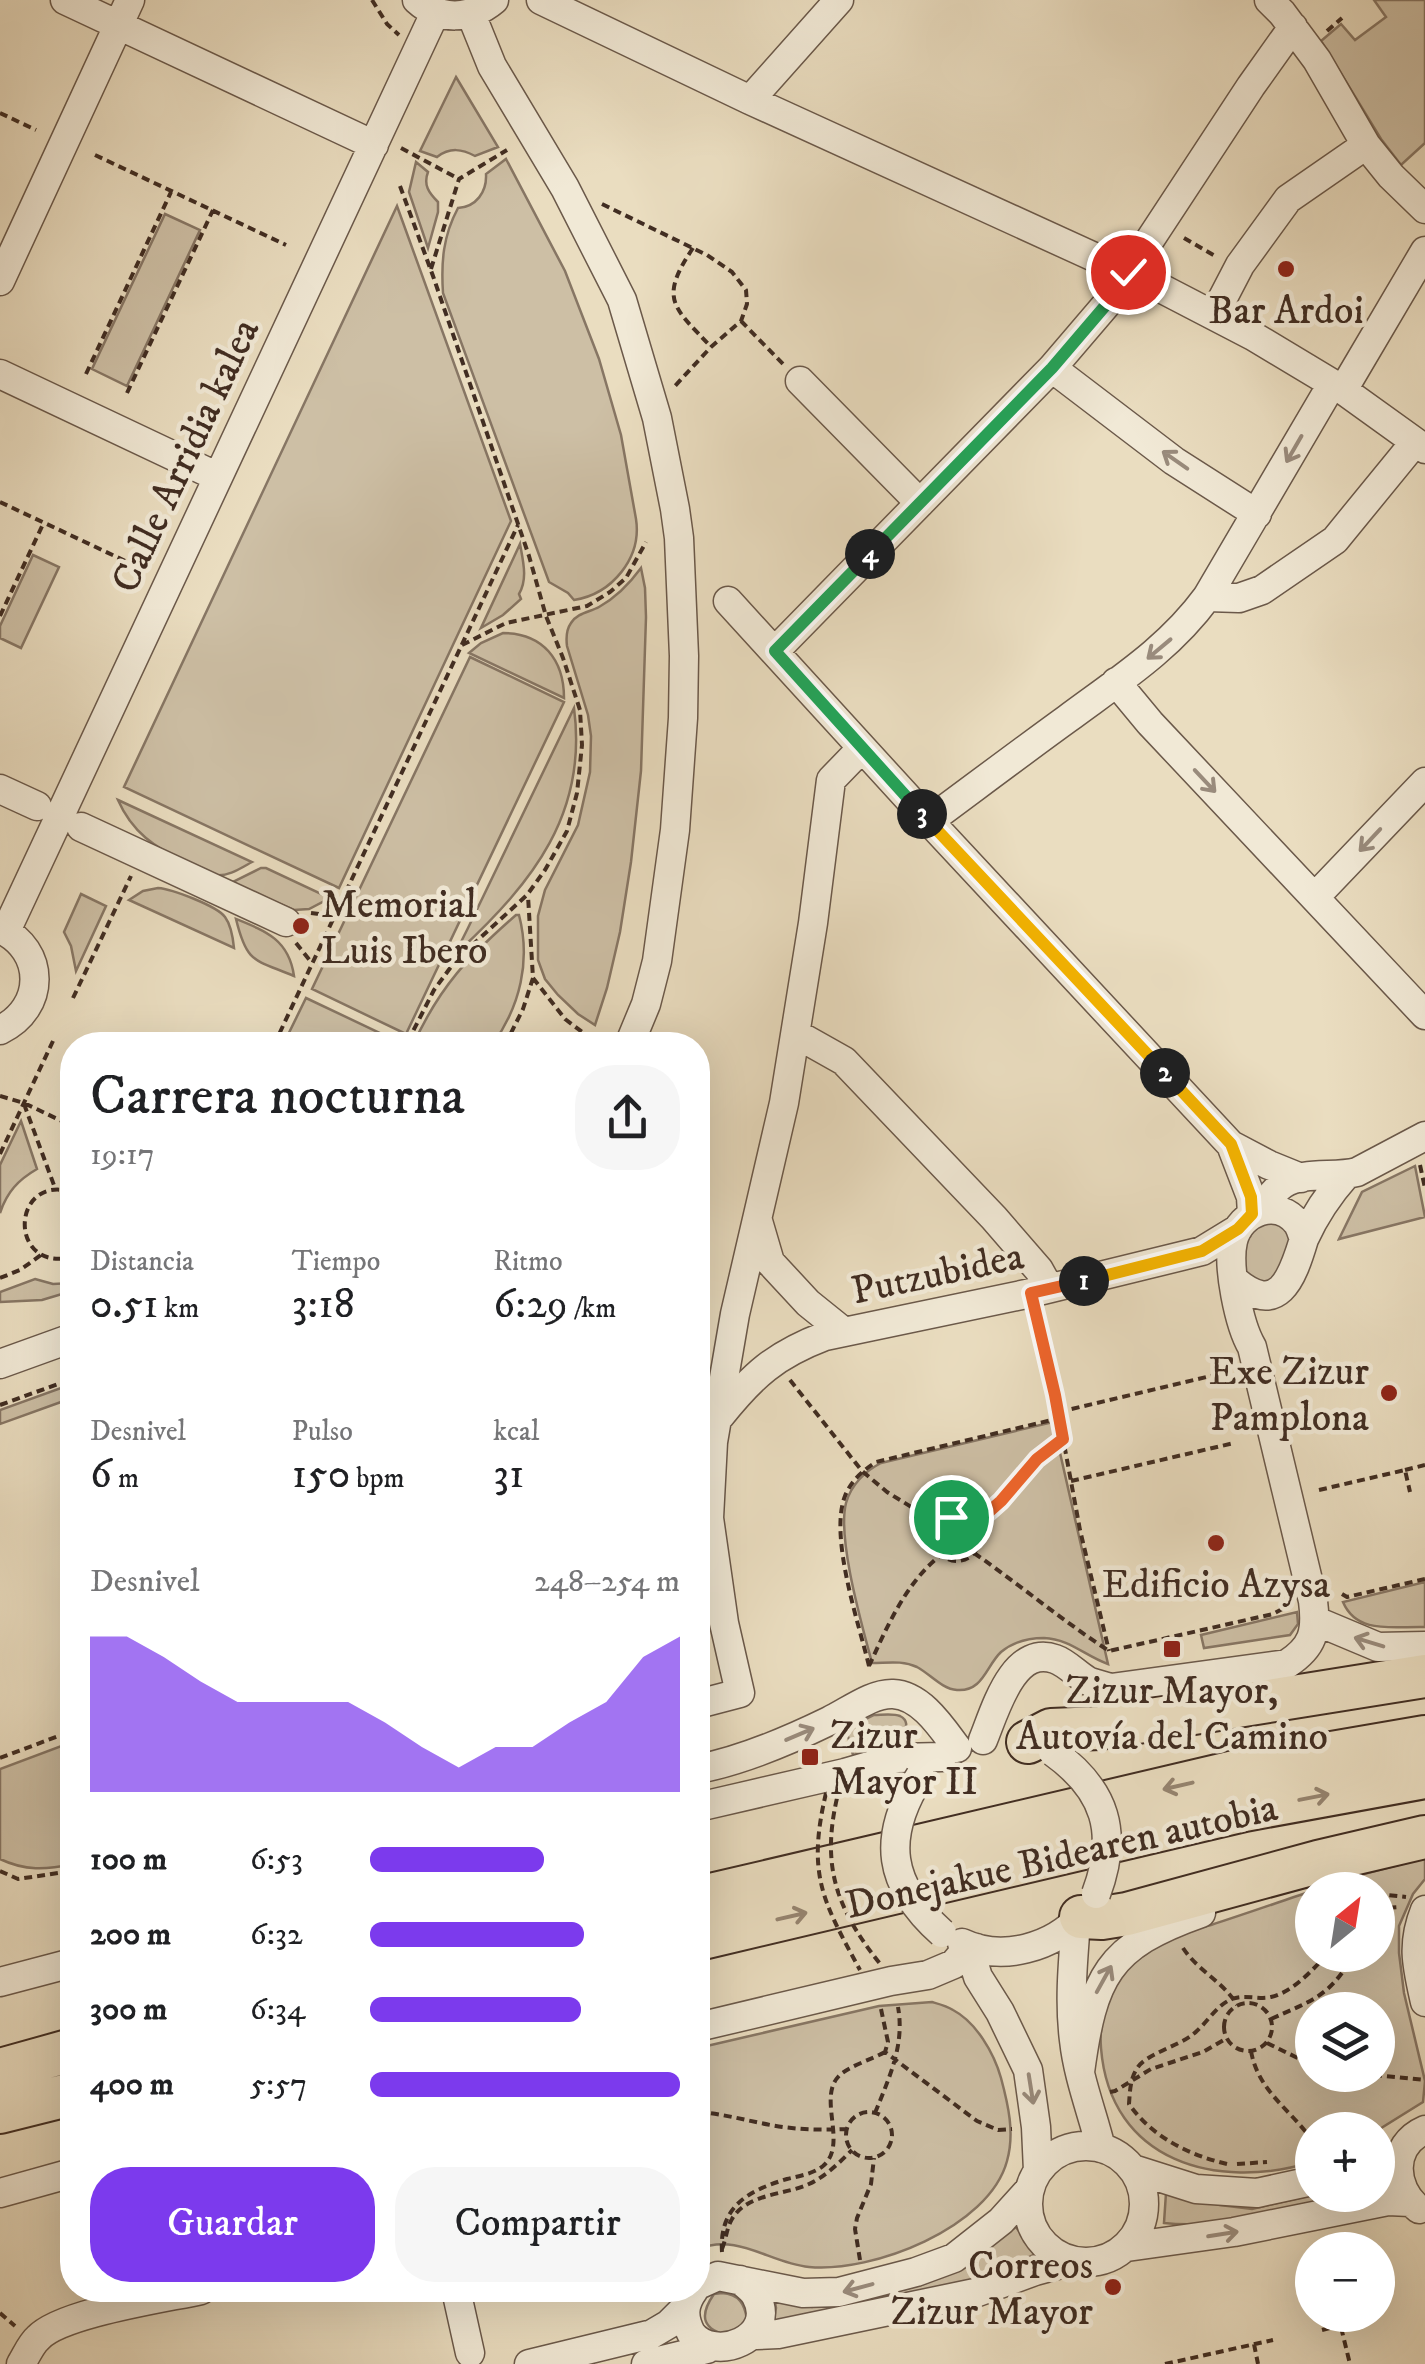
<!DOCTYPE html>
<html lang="es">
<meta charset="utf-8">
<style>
:root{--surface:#fff;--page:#f6f6f6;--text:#202124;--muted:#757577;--accent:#7c3aed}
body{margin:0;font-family:"IM FELL DW Pica",serif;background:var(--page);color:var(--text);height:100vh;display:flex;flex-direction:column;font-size:38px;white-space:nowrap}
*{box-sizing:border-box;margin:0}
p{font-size:32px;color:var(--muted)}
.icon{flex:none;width:55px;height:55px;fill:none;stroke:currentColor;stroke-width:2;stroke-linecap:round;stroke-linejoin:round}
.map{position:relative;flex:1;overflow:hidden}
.sheet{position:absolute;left:60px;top:1032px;width:650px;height:1270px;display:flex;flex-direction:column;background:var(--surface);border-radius:40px;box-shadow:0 10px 40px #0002}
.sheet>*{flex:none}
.needle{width:65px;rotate:30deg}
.buttons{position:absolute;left:1295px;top:1872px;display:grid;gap:20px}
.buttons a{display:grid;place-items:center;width:100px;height:100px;border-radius:50%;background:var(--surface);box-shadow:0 10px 40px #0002;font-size:50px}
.pin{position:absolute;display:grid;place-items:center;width:85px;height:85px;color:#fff;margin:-42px;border:5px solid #fff;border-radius:50%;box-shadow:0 2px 10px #0007}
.km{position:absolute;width:50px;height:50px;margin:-25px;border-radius:50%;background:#222;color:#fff;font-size:28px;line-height:50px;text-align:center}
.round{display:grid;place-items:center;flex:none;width:105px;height:105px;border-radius:40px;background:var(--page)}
.headline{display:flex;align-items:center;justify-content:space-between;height:170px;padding:0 30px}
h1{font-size:55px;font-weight:600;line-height:75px}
.stats{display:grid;grid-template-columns:repeat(3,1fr);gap:15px;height:170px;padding:10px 30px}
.stats div{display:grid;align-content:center}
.stats b{font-size:42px;font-weight:600}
.stats small{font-size:28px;font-weight:400}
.stats p{font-size:28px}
.chart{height:280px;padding:20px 30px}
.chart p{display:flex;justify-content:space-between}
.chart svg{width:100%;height:180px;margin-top:10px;fill:var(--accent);opacity:.7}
.primary-button{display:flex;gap:20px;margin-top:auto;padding:20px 30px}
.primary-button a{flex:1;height:115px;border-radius:40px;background:var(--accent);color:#fff;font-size:40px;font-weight:600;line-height:115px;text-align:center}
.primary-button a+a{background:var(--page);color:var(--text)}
ul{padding:0 30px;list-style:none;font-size:32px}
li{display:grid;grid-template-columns:160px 120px 1fr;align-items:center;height:75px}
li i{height:25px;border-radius:12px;background:var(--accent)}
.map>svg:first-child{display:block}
</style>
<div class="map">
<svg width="1425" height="2364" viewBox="0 0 1425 2364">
<rect width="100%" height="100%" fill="#eaddc0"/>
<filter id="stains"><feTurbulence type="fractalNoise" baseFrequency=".002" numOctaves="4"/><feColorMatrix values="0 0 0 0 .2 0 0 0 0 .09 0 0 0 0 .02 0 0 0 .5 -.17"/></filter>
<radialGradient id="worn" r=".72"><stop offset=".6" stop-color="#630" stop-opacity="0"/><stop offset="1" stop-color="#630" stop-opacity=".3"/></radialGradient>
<!-- green -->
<path fill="#cdbfa5" stroke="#877664" stroke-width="2.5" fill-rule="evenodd" d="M1374 0H1425V143L1401 165 1381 139 1321 41 1341 24 1355 40 1386 17Z
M456 77 498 147 475 156C462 149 450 147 437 157L420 151Z
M506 159 565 271 599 359 621 435 636 519C642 558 612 594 574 600L568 593 549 582 443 293C441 262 443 236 458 208 476 207 487 192 486 174Z
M416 162 428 172C423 185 429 193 438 202V212L428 248 409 192Z
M397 206 511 521 339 888 124 787Z
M165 214 200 230 127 386 92 369Z
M520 544C523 561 528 579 519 594L521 599 503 615 481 628Z
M33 555 59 567 21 648 0 638V626Z
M641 568 645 588 646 617 641 771 631 862 620 932 607 988 595 1025 578 1014 558 995 545 979 538 960V916L545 890 578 825 590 772 591 736 588 715 567 646C566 638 566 630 571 623 577 613 590 612 599 607 617 597 630 583 641 568Z
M503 633C543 633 564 660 564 698L469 653 481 643Z
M470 657 564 702 406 1034 312 989Z
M574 708C588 813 533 882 460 950L458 948 468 928Z
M118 800 252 862C241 868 228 877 215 875 206 873 195 866 186 862 155 848 132 832 118 800Z
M261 868H266L330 898 309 909 294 910 231 883Z
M158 888C172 889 217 906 225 917 231 925 233 938 234 948L129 900 143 891Z
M81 894 106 906 76 971 71 946 64 932Z
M516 915H519C531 961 520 1006 493 1044L413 1045C440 986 468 957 516 915Z
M236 919C266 931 289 940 294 976 254 959 247 964 236 919Z
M306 998 401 1043 400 1045H283Z
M21 1121 37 1169C18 1180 7 1192 0 1213V1165Z
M1415 1166 1425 1217 1339 1239 1362 1192Z
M1263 1219 1287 1226 1297 1246 1268 1285 1244 1273 1246 1235Z
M35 1279 53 1284 72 1283V1291L42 1300 0 1302V1292Z
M72 1384V1398L0 1424V1410Z
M1053 1422 1108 1664C1085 1656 1070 1639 1044 1638 1029 1638 1013 1642 1001 1652 986 1666 983 1692 957 1690 942 1689 930 1674 917 1667 902 1660 887 1663 872 1663 862 1625 837 1539 846 1503 851 1485 865 1471 881 1463Z
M1425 1582V1627C1394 1626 1357 1635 1343 1602Z
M1297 1612 1298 1624 1290 1635 1204 1648 1201 1635Z
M874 1715C881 1715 893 1713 900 1716 916 1724 897 1743 887 1748 877 1752 863 1753 853 1755L846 1729Z
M72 1742V1864C46 1870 25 1871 0 1859V1769Z
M1425 1858V1879L1413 1894 1399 1926V1953L1404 1993 1425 2081 1423 2102 1378 2130H1312V2162C1217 2191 1110 2162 1101 2048 1099 2022 1105 2005 1117 1983 1119 1978 1121 1973 1124 1969 1129 1964 1137 1960 1143 1956 1153 1949 1163 1940 1174 1935 1186 1930 1199 1928 1211 1925 1245 1914 1279 1902 1312 1891V1955H1378V1890H1316L1364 1874ZM1312 2010H1378V2075H1312Z
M932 2002C939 2004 947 2006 953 2010 976 2022 994 2053 1001 2078 1008 2104 1015 2133 1007 2161 989 2228 872 2273 809 2267 769 2263 739 2233 698 2249V2048L879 2006Z
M1166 2193 1220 2205 1252 2209 1312 2195H1355C1296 2208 1223 2230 1164 2223Z
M1016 2227 1035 2254 994 2275 772 2327 776 2308 774 2297 812 2307 877 2296 921 2285 955 2271Z
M722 2293C739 2294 745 2304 747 2320L730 2336C703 2330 698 2317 714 2294Z"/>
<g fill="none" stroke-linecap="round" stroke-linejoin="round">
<!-- minor casing -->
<g stroke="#6b594a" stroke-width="31">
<path id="minor" d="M65 0 374 145
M417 0C440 21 470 20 494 0
M541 0 750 100 1151 283 1253 336 1343 390 1425 449
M1269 0 1282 13 1317 60 1366 145 1391 176 1425 209
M471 14 492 66 565 188 622 300 657 418 675 509 679 538 684 656 683 718 675 830 657 961 646 1004 629 1045
M750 100 839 0
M0 281 130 0
M1214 315 1240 265 1288 199 1366 145
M1052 368 1174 461 1257 514
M0 374 218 477
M800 381 920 503
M1343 390 1425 251
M1207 597 1239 598 1262 590 1335 540 1415 442
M728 601 929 821 1231 1145 1269 1165 1301 1178
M775 651 1052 368 1111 299 1251 86 1293 27
M1116 682 1150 723 1425 1015
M0 789 37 806
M929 821C975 787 1020 753 1067 719 1118 681 1169 649 1207 597L1332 384
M81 827 286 922
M1315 897 1425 782
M0 929C46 950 46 1008 0 1030
M6 931 435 13
M796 1034 844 1061 994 1218 1039 1270 1049 1288
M1231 1145 1251 1197 1252 1214
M1261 1209C1267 1201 1274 1190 1283 1184 1304 1171 1334 1178 1357 1172L1425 1136
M758 1221 770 1262 808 1303 844 1332
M1304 1239C1315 1215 1329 1194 1346 1175
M0 1364 72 1338
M720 1416C753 1375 775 1355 825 1336L1031 1293 1202 1251 1238 1229
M1316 1621 1378 1647 1425 1646
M698 1704 740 1693 724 1623 709 1518 713 1442 735 1314 784 1103 813 923 831 780 862 748
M983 1740C995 1711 1013 1644 1055 1659 1067 1663 1077 1675 1088 1681 1095 1684 1104 1686 1111 1688L1287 1664C1313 1647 1317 1632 1313 1601L1252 1347C1239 1325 1227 1266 1233 1241 1240 1211 1278 1197 1298 1224 1301 1229 1302 1234 1304 1239 1292 1279 1278 1318 1234 1280
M698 1769C740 1761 790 1740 829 1721 848 1712 872 1693 893 1694 921 1695 942 1728 957 1748
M698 1807 845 1773 897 1758 942 1757
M1425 1910C1411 1945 1417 1966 1425 2002
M1076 1922C1073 1961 1069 2001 1074 2040 1078 2077 1092 2112 1101 2148
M962 1943C1002 1962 1053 1948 1082 1915
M976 1948 974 1964 978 1977 1000 2012 1028 2070 1036 2127 1038 2171
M0 1982 72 1963
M698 2027 891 1981 928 1975 954 1964 969 1946
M1080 2072C1093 1977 1107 1946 1201 1913
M1028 2204a58 58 0 1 1 116 0a58 58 0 1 1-116 0Z
M1133 2169 1196 2189 1257 2193 1312 2181
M0 2193 72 2173
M1419 2209C1392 2188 1390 2145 1425 2130
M1127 2247 1234 2232 1388 2201 1410 2202
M698 2285 718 2276 803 2293 839 2292 916 2272 954 2258 1001 2221 1029 2190
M456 2290 470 2353
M694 2290C683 2305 683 2317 691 2333 714 2364 779 2338 756 2296 753 2290 746 2285 740 2280
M756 2335 778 2334 975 2293 1035 2271 1072 2261
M21 2364C26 2356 31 2344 38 2338 61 2313 165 2298 201 2290
M529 2364 652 2334 669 2324 685 2308
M646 2364 707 2349"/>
</g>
<!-- highway casing -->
<g stroke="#412d22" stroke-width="46">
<path id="highway" d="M1028 1742 1051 1730 1100 1728 1425 1676
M698 1898 1273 1763 1425 1737
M1081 1917 1102 1918 1127 1914 1318 1862 1425 1837
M698 1939 1244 1810 1425 1777
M0 2070 72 2050
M0 2112 72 2094"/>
</g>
<!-- path -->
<path stroke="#412d22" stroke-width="4" stroke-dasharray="8 5" stroke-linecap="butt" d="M372 0 387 24 399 35
M1327 31 1342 18
M0 113 36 130
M401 148 459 179
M95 155 286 245
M400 186 433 276 529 556 546 616 563 658 580 710 582 745 577 793 567 831 545 870 527 895 456 960 434 990 406 1045
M602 204 707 255 732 272 746 290 747 304 741 321 711 347 674 387
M1184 238 1215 256
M693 248C658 300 674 307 711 347
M431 269 459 179 507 150
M741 321 783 364
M86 374 171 192
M127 393 213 210
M0 502 136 566
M0 616 44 522
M462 645 506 623 587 606 610 592 626 578 646 542
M311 913 334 916
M296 943 312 963
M533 978 565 1019 590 1038
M73 998 131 876
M274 1045 518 525
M505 1045 523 1009 533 978 528 896
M522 1045 590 1038 606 1042
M0 1096 24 1103 72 1126
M24 1104 55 1188
M0 1154 53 1041
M1420 1165 1425 1188
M72 1192C11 1173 7 1273 72 1257
M0 1278 20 1270 41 1255
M1037 1319 1055 1395 1080 1530 1109 1651
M790 1380 862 1471 887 1492 939 1524
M0 1405 72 1379
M1059 1412 1219 1374
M1405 1470 1425 1465
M1071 1481 1234 1443
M1319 1490 1405 1470 1410 1492
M935 1539a22 22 0 1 1 44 0a22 22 0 1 1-44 0Z
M975 1525 1001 1501 1037 1459 1063 1439
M974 1553C1020 1585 1063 1621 1109 1651L1273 1614 1286 1607
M1342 1594 1347 1597 1425 1579
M869 1666C859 1624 829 1537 845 1496 851 1481 862 1471 876 1462L1060 1418
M869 1666C887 1627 906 1582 941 1555
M0 1758 72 1731
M0 1871 18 1879 72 1871
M1378 1901 1388 1895 1406 1897
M1378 1915 1386 1908 1400 1907
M1183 1948C1198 1971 1224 1982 1237 2005
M1224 2027a24 24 0 1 1 48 0a24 24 0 1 1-48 0Z
M881 2009 888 2042 885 2052 977 2121 998 2130 1012 2129
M1271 2019C1311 2001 1331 1996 1353 1955
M1267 2043 1312 2065
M1251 2051C1258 2091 1290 2109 1312 2140
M1374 2075 1425 2080
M1110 2092 1115 2091 1151 2069 1203 2052 1227 2038
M698 2112C727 2114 754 2123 783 2127 805 2130 826 2130 847 2129
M846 2135a23 23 0 1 1 46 0a23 23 0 1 1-46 0Z
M875 2113C889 2078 905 2045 898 2007
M1227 2164C1189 2155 1152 2137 1129 2104 1130 2091 1130 2078 1138 2067 1147 2054 1178 2046 1192 2035 1206 2025 1216 2005 1232 1999 1245 1994 1259 2000 1271 1997 1293 1992 1312 1970 1327 1955
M1237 2164 1267 2162
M722 2249C726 2239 727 2227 732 2219 747 2193 786 2195 809 2184 826 2176 839 2163 852 2150
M722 2252C719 2207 747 2191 787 2179 799 2176 813 2174 823 2166 848 2145 818 2099 838 2077 846 2067 873 2059 885 2052
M860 2260 855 2229 857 2218 871 2184 874 2158
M640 2298 646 2290
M0 2313 15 2326
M1338 2315 1350 2364
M1322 2330 1341 2325
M1254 2344 1258 2364
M1165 2364 1273 2340"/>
<!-- minor -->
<use href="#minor" stroke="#f1e9d6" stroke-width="28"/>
<!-- highway -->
<use href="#highway" stroke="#eaddc0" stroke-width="42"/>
<!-- minor-bridge casing -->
<g stroke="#6b594a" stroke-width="31" stroke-linecap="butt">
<path id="minor-bridge" d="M1053 1752C1106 1790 1119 1833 1096 1894
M920 1776C881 1838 888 1885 942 1933"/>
</g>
<!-- path-bridge -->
<path stroke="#412d22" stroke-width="4" stroke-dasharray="8 5" stroke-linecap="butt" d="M840 1786C820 1861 833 1905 881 1965
M826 1793C807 1874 822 1900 860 1970"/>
<!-- minor-bridge -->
<use href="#minor-bridge" stroke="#f1e9d6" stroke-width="28"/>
</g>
<!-- one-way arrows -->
<defs><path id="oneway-shaft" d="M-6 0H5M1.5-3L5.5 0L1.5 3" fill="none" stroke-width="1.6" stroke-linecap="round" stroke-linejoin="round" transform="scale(2.5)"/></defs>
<g stroke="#998b7c">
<use href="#oneway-shaft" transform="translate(1294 449) rotate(120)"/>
<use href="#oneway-shaft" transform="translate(1175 460) rotate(-145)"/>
<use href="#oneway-shaft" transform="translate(1159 649) rotate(140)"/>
<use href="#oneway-shaft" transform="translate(1205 781) rotate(47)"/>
<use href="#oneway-shaft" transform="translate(1370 840) rotate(133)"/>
<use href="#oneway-shaft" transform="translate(1369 1642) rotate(-163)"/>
<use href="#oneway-shaft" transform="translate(800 1734) rotate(-23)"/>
<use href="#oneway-shaft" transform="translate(1104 1979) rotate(-61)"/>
<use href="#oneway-shaft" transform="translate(1031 2089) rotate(81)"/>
<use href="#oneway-shaft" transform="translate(1223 2234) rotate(-9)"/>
<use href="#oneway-shaft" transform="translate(858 2288) rotate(165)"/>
</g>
<g stroke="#968571">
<use href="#oneway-shaft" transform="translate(1178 1786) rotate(167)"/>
<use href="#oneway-shaft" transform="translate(1314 1797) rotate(-11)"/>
<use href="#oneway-shaft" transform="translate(792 1916) rotate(-13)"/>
</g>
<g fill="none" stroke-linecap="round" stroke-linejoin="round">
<!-- split-1 casing -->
<g stroke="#fff" stroke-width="20">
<path id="split-1" d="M951 1517H961L974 1525 1001 1501 1037 1459 1063 1439 1055 1395 1031 1293 1084 1281"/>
</g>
<!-- split-2 casing -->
<g stroke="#fff" stroke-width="20">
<path id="split-2" d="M1084 1281 1202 1251 1238 1229 1252 1214 1251 1197 1231 1144 1165 1073"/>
</g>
<!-- split-3 casing -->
<g stroke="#fff" stroke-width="20">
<path id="split-3" d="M922 814 1165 1073"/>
</g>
<!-- split-4 casing -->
<g stroke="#fff" stroke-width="20">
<path id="split-4" d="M870 554 775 651 922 814"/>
</g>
<!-- split-5 casing -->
<g stroke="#fff" stroke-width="20">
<path id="split-5" d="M870 554 1052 368 1111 299 1128 272"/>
</g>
<!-- split-1 -->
<use href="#split-1" stroke="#f0652b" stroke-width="12"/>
<!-- split-2 -->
<use href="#split-2" stroke="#f5b400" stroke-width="12"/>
<!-- split-3 -->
<use href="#split-3" stroke="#f5b400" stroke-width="12"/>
<!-- split-4 -->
<use href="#split-4" stroke="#22a559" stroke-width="12"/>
<!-- split-5 -->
<use href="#split-5" stroke="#22a559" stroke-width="12"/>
</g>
<!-- markers -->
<g fill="#8f2418" stroke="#f1e9d6" stroke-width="4">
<circle cx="1286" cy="269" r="10"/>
<circle cx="301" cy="926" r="10"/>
<circle cx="1389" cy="1393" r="10"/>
<circle cx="1216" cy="1543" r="10"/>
<rect x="1162" y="1639" width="20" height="20" rx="5"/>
<rect x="800" y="1747" width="20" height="20" rx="5"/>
<circle cx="1113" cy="2287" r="10"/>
</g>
<g text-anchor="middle" stroke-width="9" stroke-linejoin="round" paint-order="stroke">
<!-- poi labels -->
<g font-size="40" fill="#412d22" stroke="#f1e9d6">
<text x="1286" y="323">Bar Ardoi</text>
<text x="321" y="917" text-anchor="start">Memorial<tspan x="321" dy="46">Luis Ibero</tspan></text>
<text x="1369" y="1384" text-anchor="end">Exe Zizur<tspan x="1369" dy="46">Pamplona</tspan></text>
<text x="1216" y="1597">Edificio Azysa</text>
<text x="1172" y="1703">Zizur Mayor,<tspan x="1172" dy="46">Autovía del Camino</tspan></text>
<text x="830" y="1748" text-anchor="start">Zizur<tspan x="830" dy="46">Mayor II</tspan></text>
<text x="1093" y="2278" text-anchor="end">Correos<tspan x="1093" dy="46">Zizur Mayor</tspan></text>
</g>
<!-- street labels -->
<g font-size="40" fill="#412d22" stroke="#f1e9d6">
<text transform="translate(184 455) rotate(-65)" y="14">Calle Arridia kalea</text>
<text transform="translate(937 1272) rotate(-12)" y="14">Putzubidea</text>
<text transform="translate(1061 1855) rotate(-13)" y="14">Donejakue Bidearen autobia</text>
</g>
</g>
<rect width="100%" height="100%" filter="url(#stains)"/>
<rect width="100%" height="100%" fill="url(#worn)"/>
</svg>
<div class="buttons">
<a><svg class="needle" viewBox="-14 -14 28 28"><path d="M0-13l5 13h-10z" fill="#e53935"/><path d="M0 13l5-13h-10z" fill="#757577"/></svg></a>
<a><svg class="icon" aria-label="layers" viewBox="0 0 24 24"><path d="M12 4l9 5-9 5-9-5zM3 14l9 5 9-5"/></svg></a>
<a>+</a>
<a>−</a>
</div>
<div class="pin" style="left:951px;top:1517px;background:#1e9e55"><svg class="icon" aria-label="arrive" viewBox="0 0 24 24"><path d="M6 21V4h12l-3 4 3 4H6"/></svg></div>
<div class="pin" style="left:1128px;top:272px;background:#d93025"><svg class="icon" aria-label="check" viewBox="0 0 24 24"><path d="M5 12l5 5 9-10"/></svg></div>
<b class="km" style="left:1084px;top:1281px">1</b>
<b class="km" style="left:1165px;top:1073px">2</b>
<b class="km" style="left:922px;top:814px">3</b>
<b class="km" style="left:870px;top:554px">4</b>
<section class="sheet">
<div class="headline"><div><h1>Carrera nocturna</h1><p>19:17</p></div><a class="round"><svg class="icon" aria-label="share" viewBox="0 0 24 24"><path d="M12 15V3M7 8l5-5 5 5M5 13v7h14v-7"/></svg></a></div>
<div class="stats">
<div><p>Distancia</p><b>0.51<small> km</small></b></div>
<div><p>Tiempo</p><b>3:18</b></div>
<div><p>Ritmo</p><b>6:29<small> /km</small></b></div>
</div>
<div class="stats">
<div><p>Desnivel</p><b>6<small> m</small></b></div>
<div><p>Pulso</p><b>150<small> bpm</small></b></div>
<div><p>kcal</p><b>31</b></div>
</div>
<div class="chart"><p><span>Desnivel</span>248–254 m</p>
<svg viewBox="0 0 160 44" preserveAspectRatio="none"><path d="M0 44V6L10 6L20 11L30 17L40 22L50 22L60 22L70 22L80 27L90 33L100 38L110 33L120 33L130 27L140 22L150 11L160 6V44z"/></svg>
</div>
<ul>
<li><b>100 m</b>6:53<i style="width:56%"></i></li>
<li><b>200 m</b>6:32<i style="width:69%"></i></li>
<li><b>300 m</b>6:34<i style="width:68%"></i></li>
<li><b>400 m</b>5:57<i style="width:100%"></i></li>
</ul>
<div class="primary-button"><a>Guardar</a><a>Compartir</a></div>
</section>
</div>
